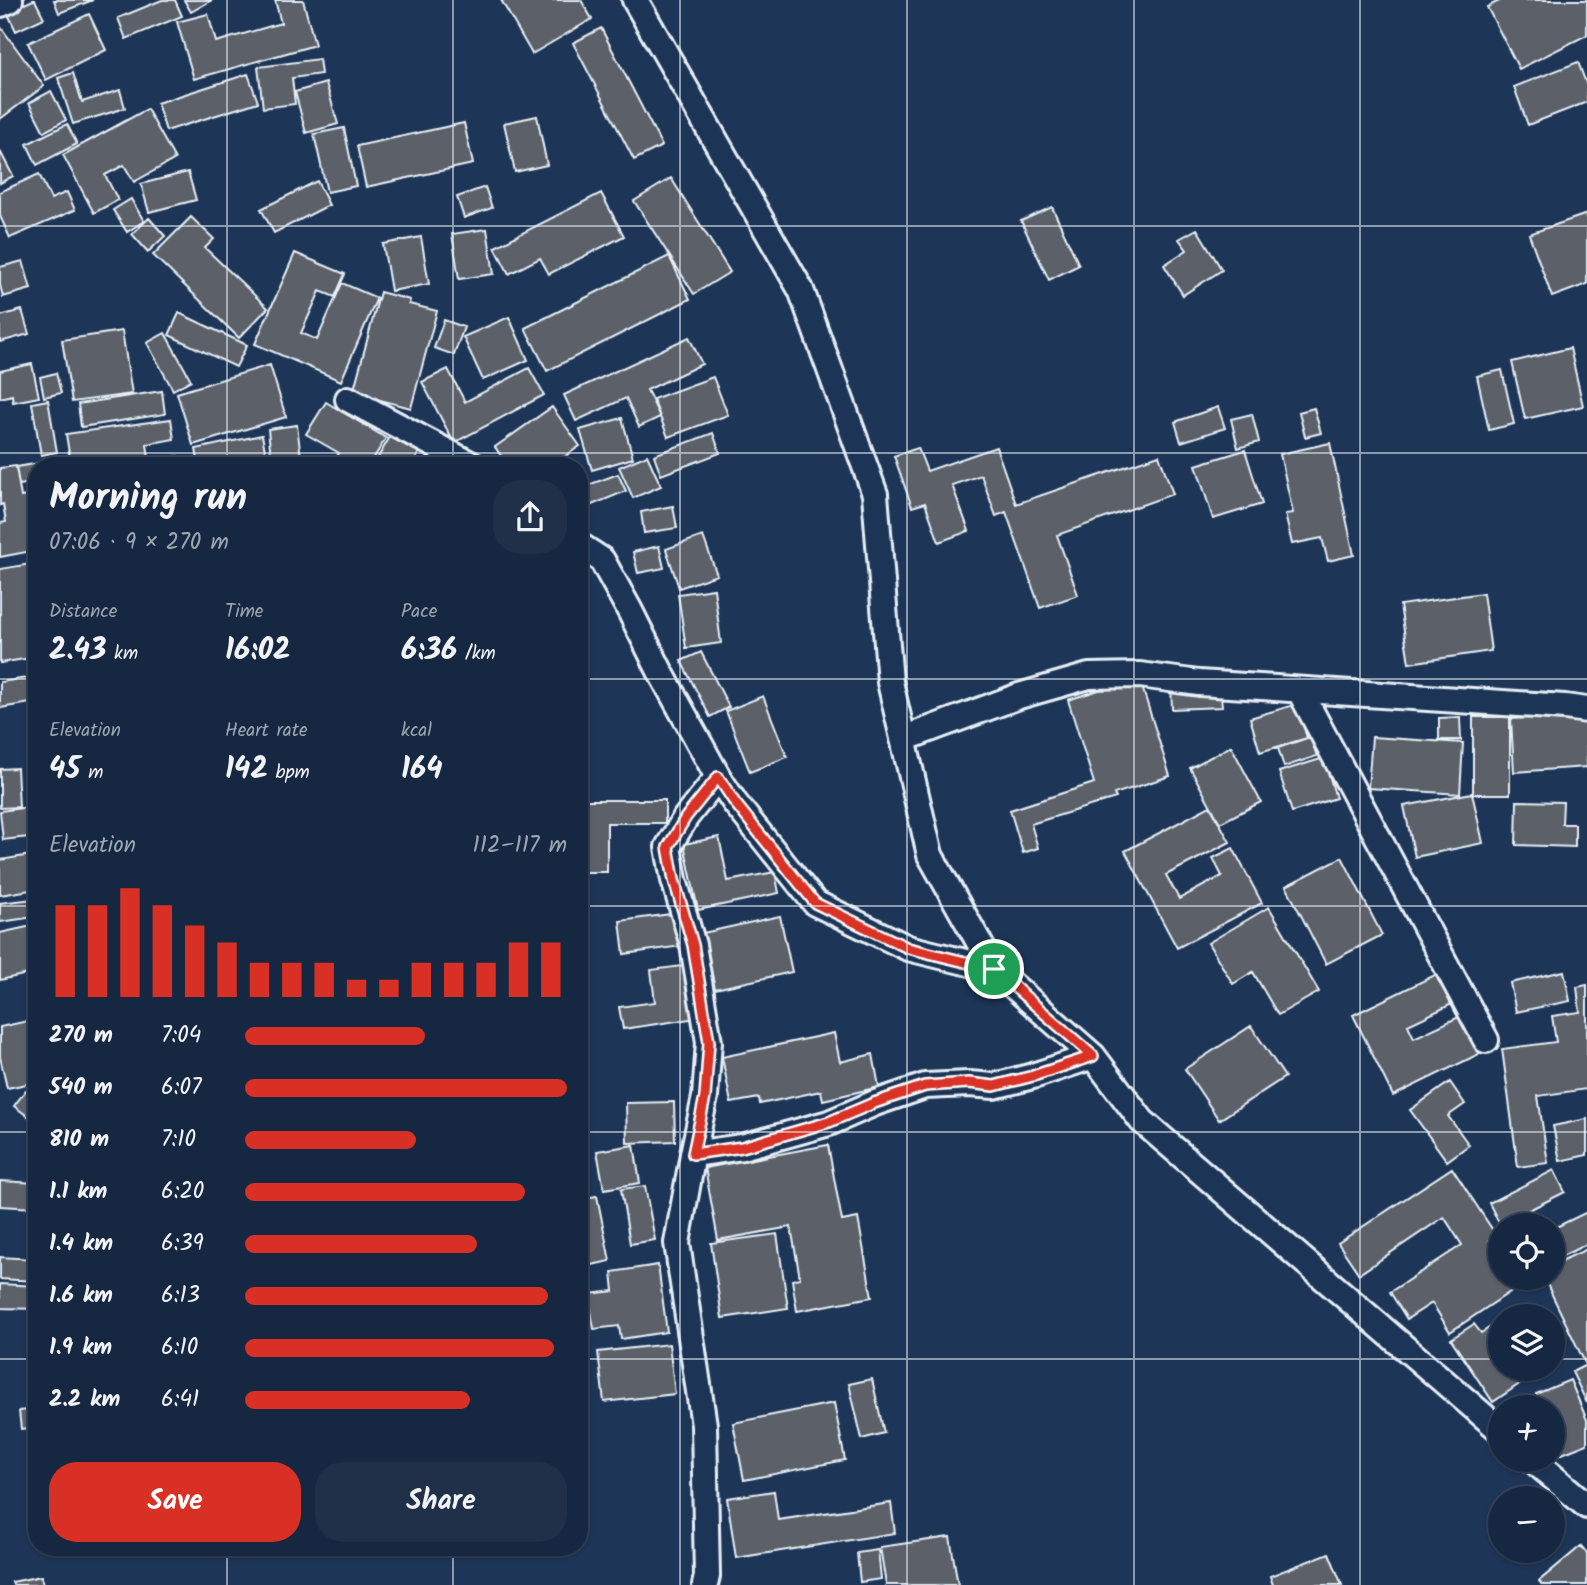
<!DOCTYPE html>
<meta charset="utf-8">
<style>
:root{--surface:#162841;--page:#1f3048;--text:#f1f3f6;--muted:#9ea6b1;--line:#35445a;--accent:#d93025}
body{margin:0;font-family:Kalam,sans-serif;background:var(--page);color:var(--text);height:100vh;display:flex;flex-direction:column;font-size:26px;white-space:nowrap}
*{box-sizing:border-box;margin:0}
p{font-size:23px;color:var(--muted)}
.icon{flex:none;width:38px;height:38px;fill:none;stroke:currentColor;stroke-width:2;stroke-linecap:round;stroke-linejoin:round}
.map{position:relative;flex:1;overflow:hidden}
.sheet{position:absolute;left:28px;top:457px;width:560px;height:1099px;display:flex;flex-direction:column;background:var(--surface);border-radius:28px;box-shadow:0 2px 5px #0004,0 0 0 2px var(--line)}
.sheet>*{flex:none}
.fabs{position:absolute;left:1488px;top:1213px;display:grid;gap:14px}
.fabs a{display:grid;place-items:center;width:77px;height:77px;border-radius:50%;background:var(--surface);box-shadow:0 2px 5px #0004,0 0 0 2px var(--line);font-size:35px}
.pin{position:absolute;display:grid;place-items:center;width:60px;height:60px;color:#fff;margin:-30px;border:4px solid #fff;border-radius:50%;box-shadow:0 2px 7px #0007}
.round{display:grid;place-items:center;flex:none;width:74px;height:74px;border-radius:28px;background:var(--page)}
.headline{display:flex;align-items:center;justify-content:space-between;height:119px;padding:0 21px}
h1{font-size:38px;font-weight:700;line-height:52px}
.figures{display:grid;grid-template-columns:repeat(3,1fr);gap:10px;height:119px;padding:7px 21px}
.figures div{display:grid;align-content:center}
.figures b{font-size:30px;font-weight:700}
.figures small{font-size:19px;font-weight:400}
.figures p{font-size:19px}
.chart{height:196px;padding:14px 21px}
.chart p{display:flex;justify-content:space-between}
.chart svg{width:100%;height:126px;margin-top:7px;stroke:var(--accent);stroke-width:6}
.button{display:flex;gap:14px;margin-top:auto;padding:14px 21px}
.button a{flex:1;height:80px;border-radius:28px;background:var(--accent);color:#fff;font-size:28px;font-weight:700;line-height:80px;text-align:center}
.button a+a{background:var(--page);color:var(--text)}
ul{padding:0 21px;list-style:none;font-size:23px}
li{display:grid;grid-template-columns:112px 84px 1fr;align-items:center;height:52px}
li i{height:18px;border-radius:9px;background:var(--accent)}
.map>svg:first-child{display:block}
</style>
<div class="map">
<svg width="1587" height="1585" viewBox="0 0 1587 1585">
<rect width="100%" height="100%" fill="#1d3557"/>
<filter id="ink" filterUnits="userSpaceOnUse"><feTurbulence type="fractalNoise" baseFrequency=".0143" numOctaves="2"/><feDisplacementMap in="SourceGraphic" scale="14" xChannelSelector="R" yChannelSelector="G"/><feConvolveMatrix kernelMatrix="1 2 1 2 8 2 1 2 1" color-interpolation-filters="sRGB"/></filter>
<g filter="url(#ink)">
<!-- building -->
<path fill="#5c6167" stroke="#e8f1f8" stroke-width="2" d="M33 0H35L44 18 16 31 7 12Z
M54 0H93L59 13Z
M162 0H175L182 16 126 39 118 18Z
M184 0H212L191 12Z
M275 0H303L315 45 194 79 177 22 208 14 216 42 281 23Z
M501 0H581L592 19 532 54Z
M1501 0H1587V35L1519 69 1487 7Z
M89 14 106 50 46 80 28 43Z
M0 26 44 86 0 119Z
M601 28 662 146 634 160 573 43Z
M319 59 321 74 292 78 295 104 263 108 258 67Z
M1578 62 1587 86V102L1528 125 1514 87Z
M73 73 82 102 120 90 125 108 73 124 58 78Z
M248 74 258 102 166 131 157 103Z
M326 83 338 124 306 133 295 92Z
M51 91 66 120 44 132 29 103Z
M147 109 175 159 134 182 124 165 105 175 118 200 94 213 63 155Z
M537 116 547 165 515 172 504 123Z
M464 123 473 164 366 187 357 146Z
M67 124 77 144 37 165 27 144Z
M344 128 356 186 327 192 314 134Z
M0 151 13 176 0 183Z
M188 172 196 200 149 212 141 184Z
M39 174 51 199 67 192 75 210 10 238 0 216V192Z
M671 178 730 272 694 294 634 201Z
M317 181 329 205 274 233 261 209Z
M485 187 492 208 464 218 457 197Z
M601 193 624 236 549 274 540 258 509 274 495 247Z
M131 199 144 221 127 232 113 210Z
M1052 207 1079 265 1049 280 1021 221Z
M1587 214V284L1552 297 1529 234Z
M191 217 214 239 205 248 268 308 239 338 153 255Z
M149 218 165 236 148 252 132 234Z
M487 229 494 274 459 279 452 234Z
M1197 229 1222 270 1183 295 1164 265 1187 250 1179 239Z
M421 237 429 284 391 291 383 244Z
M295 253 345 274 335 297 320 291 301 333 317 340 342 283 377 298 341 381 255 344Z
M669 256 690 299 547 371 525 328Z
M23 261 31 289 3 297 0 285V267Z
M380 292 410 300 409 304 437 311 411 408 353 393Z
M22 310 29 334 0 342V316Z
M179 313 247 345 236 367 169 335Z
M509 317 528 360 483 380 463 337Z
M444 320 464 327 454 355 434 348Z
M122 331 132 394 72 402 62 340Z
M165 333 191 380 173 390 147 343Z
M689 337 702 364 647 390 660 417 639 427 626 398 576 421 564 395Z
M1570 348 1583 406 1525 419 1512 362Z
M32 364 39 397 13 402 12 395 0 398V371Z
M270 365 286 417 193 445 177 393Z
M529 368 544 395 454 443 422 382 448 369 465 402Z
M1502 370 1514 424 1489 430 1477 376Z
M56 373 61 393 44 397 40 377Z
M713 377 728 415 668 437 653 399Z
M162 391 165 414 81 427 78 404Z
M48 400 57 452 41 455 32 403Z
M326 402 386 438 369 466H331L339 453 306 434Z
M552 407 580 446 555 463 557 466H538L533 459 525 466H508L495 447Z
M1218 407 1225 428 1181 442 1175 422Z
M1314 408 1321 433 1305 437 1299 412Z
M1252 414 1259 442 1238 448 1231 419Z
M622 418 633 458 592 470 580 430Z
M171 419 174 439 147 444 150 466H71L66 434Z
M297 425 302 466H272L268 429Z
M713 433 720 453 661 475 654 455Z
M262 435 268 466H199L196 449Z
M391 435 420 451 412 466H373Z
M1330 443 1354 555 1328 561 1322 538 1292 544 1285 514 1293 513 1280 454Z
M996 447 1016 504 1159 455 1173 494 1057 535 1078 595 1040 608 1006 512 996 516 981 475 952 485 969 531 939 542 925 503 912 507 894 456 918 448 927 471Z
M1245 450 1262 504 1213 519 1196 465Z
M647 455 661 486 633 498 619 467Z
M178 456 179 466H156L155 459Z
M58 460 59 466H37V482L19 485 16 467Z
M16 466 21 497 37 494V550L0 557V523L6 522 3 504 0 505V468Z
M618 474 626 491 587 507 580 488Z
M673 506 677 528 644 533 641 512Z
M703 536 717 575 679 588 666 549Z
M659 546 664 568 638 573 633 552Z
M37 563V657L0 663V569Z
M714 589 721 643 686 648 678 594Z
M1483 593 1491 651 1409 663 1400 605Z
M701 652 729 707 710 717 681 661Z
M1139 677 1170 776 1114 794 1116 798 1031 824 1038 848 1023 853 1010 810 1094 783 1068 700Z
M28 678 31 703 0 708V682Z
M1220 682 1222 707 1172 709 1171 685Z
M763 696 787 757 750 772 726 711Z
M1297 704 1307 738 1260 752 1250 718Z
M1586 715 1587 767 1514 772 1511 719Z
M1460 717 1461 740H1439V718Z
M1473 717H1510V794H1473Z
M1310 737 1317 756 1284 767 1278 748Z
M1372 737 1463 743 1460 794 1368 788Z
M1231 746 1261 802 1220 823 1190 768Z
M1324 758 1336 798 1292 812 1279 772Z
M17 768 19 807 0 808V769Z
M1472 793 1483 843 1415 857 1404 806Z
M584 800H665V823H607V872H583Z
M1517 801 1563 802 1562 824H1575V847L1516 845Z
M37 806V836L3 840 0 811Z
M1210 806 1230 842 1166 875 1179 899 1222 876 1213 858 1233 848 1262 903 1177 948 1125 851Z
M719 837 728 881 775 872 779 893 698 910 684 844Z
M37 854V889L0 895V860Z
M1342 857 1382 935 1326 964 1286 886Z
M33 899 35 917 0 922V903Z
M1269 907 1319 992 1278 1015 1253 972 1233 984 1208 943Z
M678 913 682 946 624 954 620 921Z
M780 916 792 972 715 989 703 933Z
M36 925 37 972 0 980V933Z
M689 965 697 1018 623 1029 619 1007 655 1002 651 970Z
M1564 971 1570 1001 1516 1012 1510 983Z
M1437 974 1452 1004 1408 1025 1414 1038 1463 1015 1481 1053 1393 1096 1353 1015Z
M1587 985V1089L1538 1096 1548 1163 1518 1167 1502 1049 1556 1042 1552 1016 1580 1012 1577 987Z
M37 1019V1082L7 1088 0 1057V1027Z
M1251 1026 1285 1077 1219 1120 1185 1069Z
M834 1033 840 1062 873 1054 879 1087 823 1100 821 1091 760 1104 759 1098 731 1103 722 1057Z
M1450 1082 1465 1104 1448 1116 1469 1145 1447 1161 1410 1110Z
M26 1090 37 1098V1123L14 1106Z
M674 1102 675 1141 627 1143 626 1103Z
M1587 1119V1155L1560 1161 1553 1126Z
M634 1145 640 1183 604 1189 597 1151Z
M828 1145 842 1221 858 1218 872 1297 797 1311 792 1280 800 1278 791 1227 718 1240 705 1168Z
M1452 1168 1496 1235 1489 1240 1500 1257V1278H1513L1519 1286 1450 1332 1432 1303 1407 1319 1390 1292 1462 1245 1444 1217 1359 1274 1338 1243Z
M1554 1170 1565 1192 1529 1210 1537 1225H1500L1489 1203Z
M0 1181 37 1183V1208L0 1206Z
M645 1186 655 1240 630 1244 621 1189Z
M597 1196 610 1261 587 1266 579 1227V1199Z
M1587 1212V1244L1552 1261V1229Z
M35 1216H37V1281L0 1279V1257L33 1259Z
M777 1234 788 1308 722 1318 711 1243Z
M1587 1249V1403L1572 1372 1586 1365 1544 1278H1552V1265Z
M658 1265 667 1332 621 1339 619 1326 594 1329 588 1294 614 1291 612 1272Z
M0 1284 37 1286V1309L0 1308Z
M1500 1321V1368H1543L1493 1402 1451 1339 1474 1324 1481 1333Z
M669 1344 675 1394 604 1402 598 1352Z
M872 1379 884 1433 862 1439 849 1384Z
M1570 1380 1587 1420V1444L1552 1458V1440L1555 1439 1552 1433V1407H1542L1536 1394Z
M834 1403 845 1460 744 1480 733 1423Z
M37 1409V1427L21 1429 19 1411Z
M774 1491 778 1520 891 1503 895 1533 736 1558 727 1498Z
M950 1537 958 1585H886L880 1547Z
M1581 1546 1587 1553V1585H1542L1539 1581Z
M878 1550 881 1579 860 1582 857 1553Z
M1329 1553 1342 1585H1273L1270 1576Z
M41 1576 43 1585H13L12 1582Z"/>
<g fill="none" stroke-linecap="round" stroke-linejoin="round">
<!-- minor casing -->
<g stroke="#e8f1f8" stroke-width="30">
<path id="minor" d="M635 0 801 290 875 494 890 682 930 855 994 969 1093 1056 1142 1121 1500 1430
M1 4 10 0
M348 399 474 466
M579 545 602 560 630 611 661 673 718 777 735 803 815 903 908 948 994 969
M1300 691 1486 1040
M903 739 1019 696 1089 676 1140 675 1199 683 1565 707 1587 710
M693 1154 705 1097 709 1042 693 945 674 880 668 847 686 817 718 777
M1533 1460 1587 1506
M705 1585 707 1576 704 1425 677 1243 693 1154 742 1147 829 1123 875 1103 925 1086 969 1084 994 1086 1033 1076 1093 1056"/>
</g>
<!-- minor -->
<use href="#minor" stroke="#1d3557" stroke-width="24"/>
</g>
</g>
<g fill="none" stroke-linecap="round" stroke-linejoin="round" filter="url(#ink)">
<!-- route casing -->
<g stroke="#fff" stroke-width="14">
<path id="route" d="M718 777 735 803 815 903 908 948 994 969 1093 1056 1033 1076 994 1086 969 1083 925 1086 874 1103 829 1122 742 1147 693 1154 705 1097 709 1042 693 945 674 880 668 847 686 817Z"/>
</g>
<!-- route -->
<use href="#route" stroke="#d93025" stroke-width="9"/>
</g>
<!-- grid -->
<path fill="none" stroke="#e8f1f8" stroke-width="2" stroke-opacity="0.55" d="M227 0V466M453 0V466M680 0V1585M907 0V1585M1134 0V1585M1360 0V1585M0 226H1587M0 453H1587M0 679H37M579 679H1587M0 906H37M579 906H1587M0 1132H37M579 1132H1587M0 1359H37M579 1359H1500M1552 1359H1587M227 1547V1585M453 1547V1585"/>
</svg>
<div class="fabs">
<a><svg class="icon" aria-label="locate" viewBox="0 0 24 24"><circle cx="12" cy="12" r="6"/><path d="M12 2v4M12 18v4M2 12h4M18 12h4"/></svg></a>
<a><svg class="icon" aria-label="layers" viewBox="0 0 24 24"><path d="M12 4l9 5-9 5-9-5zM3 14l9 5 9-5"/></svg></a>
<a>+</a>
<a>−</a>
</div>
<div class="pin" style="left:994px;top:969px;background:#1e9e55"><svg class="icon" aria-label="arrive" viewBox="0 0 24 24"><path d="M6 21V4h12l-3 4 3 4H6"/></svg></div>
<section class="sheet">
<div class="headline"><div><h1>Morning run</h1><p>07:06 · 9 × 270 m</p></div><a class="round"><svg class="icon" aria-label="share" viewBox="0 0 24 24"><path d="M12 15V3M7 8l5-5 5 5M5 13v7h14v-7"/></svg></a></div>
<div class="figures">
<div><p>Distance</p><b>2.43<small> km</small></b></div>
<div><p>Time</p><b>16:02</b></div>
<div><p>Pace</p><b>6:36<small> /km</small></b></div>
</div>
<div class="figures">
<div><p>Elevation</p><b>45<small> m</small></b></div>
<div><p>Heart rate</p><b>142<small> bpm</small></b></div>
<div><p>kcal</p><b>164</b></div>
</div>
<div class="chart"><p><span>Elevation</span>112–117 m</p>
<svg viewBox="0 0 160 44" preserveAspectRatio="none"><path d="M5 44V12M15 44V12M25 44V6M35 44V12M45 44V19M55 44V25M65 44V32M75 44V32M85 44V32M95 44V38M105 44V38M115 44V32M125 44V32M135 44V32M145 44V25M155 44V25"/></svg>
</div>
<ul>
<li><b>270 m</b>7:04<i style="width:56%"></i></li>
<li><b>540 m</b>6:07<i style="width:100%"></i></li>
<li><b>810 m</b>7:10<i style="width:53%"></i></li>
<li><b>1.1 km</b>6:20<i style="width:87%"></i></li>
<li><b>1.4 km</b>6:39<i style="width:72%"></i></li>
<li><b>1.6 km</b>6:13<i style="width:94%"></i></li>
<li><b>1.9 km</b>6:10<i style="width:96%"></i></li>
<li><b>2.2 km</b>6:41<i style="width:70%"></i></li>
</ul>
<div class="button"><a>Save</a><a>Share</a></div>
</section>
</div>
